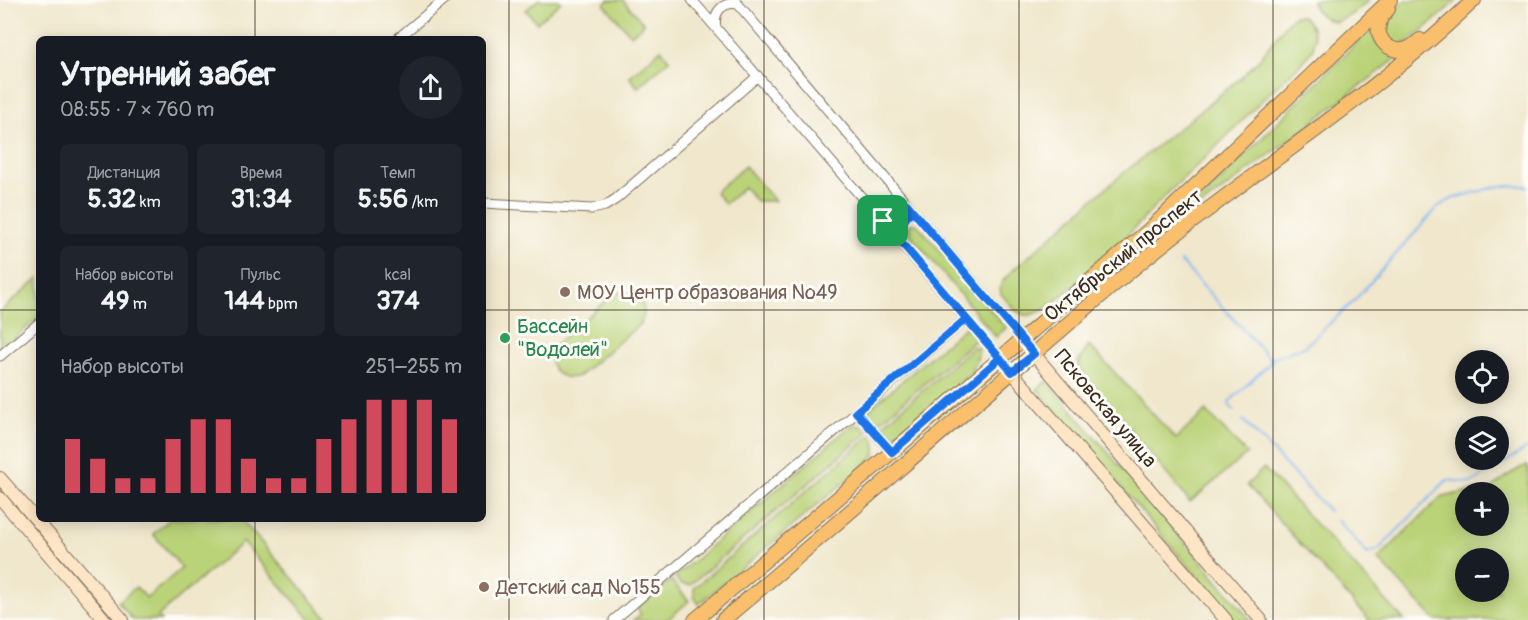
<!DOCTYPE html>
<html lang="ru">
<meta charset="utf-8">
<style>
:root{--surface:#171b24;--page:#20242c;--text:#f1f3f6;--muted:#9ea1a6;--accent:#d1495b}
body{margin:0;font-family:Pangolin,sans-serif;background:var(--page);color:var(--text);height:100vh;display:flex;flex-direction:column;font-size:22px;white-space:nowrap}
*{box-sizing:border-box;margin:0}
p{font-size:20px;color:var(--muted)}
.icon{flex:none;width:33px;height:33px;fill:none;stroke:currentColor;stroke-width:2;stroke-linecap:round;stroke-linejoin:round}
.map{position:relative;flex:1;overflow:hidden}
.details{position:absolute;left:36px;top:36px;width:450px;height:486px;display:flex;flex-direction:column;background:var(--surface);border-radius:9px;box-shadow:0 3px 15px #0003}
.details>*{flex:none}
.buttons{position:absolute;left:1455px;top:350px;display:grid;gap:12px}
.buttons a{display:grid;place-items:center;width:54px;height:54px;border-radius:50%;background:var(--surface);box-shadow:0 3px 15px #0003;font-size:30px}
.pin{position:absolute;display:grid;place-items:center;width:51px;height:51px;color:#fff;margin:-26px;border-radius:12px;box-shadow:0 3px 9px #0006}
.round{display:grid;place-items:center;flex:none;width:63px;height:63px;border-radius:32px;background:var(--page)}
.head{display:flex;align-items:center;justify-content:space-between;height:102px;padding:0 24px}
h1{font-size:33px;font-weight:700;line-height:45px}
.figures{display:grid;grid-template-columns:repeat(3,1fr);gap:9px;height:102px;padding:6px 24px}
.figures div{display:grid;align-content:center;border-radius:9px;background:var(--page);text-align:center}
.figures b{font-size:26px;font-weight:700}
.figures small{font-size:16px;font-weight:400}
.figures p{font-size:16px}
.chart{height:168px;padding:12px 24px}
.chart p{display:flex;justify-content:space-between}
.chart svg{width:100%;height:108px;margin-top:6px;stroke:var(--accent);stroke-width:6}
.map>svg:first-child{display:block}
</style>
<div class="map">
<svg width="1528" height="620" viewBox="0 0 1528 620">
<rect width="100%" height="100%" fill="#fdfcf7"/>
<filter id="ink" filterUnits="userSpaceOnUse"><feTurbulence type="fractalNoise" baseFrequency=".0167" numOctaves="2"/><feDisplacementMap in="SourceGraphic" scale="12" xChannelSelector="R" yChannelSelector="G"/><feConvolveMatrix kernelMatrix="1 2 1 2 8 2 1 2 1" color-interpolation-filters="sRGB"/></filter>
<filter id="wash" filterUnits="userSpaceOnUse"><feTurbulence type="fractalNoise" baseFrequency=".008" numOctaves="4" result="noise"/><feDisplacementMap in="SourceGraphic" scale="24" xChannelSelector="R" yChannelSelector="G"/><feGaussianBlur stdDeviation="1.35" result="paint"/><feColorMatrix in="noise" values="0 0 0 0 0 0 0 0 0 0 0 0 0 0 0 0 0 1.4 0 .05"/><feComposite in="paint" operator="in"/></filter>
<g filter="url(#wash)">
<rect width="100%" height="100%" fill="#f0e7cc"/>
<!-- green -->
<path fill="#bad378" stroke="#7a7e4b" stroke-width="1.5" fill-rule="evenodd" d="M538 0H559L561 2 537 23 526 10Z
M609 0H623L644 24 631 35 604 4Z
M1312 0H1369L1354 13 1336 22C1325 20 1314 13 1312 0Z
M1405 0H1457L1421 32 1405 44H1397L1385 36C1383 17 1393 12 1405 0Z
M1294 16H1302L1307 20 1312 28 1315 39 1313 49 1303 62 1266 96 1217 146 1170 191 1105 259 1059 298 1042 311 1030 315H1024L1016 311 1001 294 1000 287 1003 281 1013 270 1114 181 1238 80 1258 61 1285 25Z
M1372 27 1373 34 1401 55 1174 227Z
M661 49 669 60 638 87 629 77Z
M745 166 775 201H756L744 187 725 204 715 192Z
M911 224H917L1006 328 996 337 910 234 909 228Z
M39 278V317L0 351V312Z
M620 292C639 291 649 306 641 323L579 376C559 383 544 366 554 346L611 296Z
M964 328 972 329 978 338 877 424H873C869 421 867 418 865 413L867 411Z
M1089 345 1176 439 1206 411 1247 454 1190 502 1077 365Z
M973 347 979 348 977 360 970 374 909 426 895 435 889 436 882 434 877 430Z
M1047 381 1251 620H1234L1037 389Z
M853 425 861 426 868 432 690 585 681 584 675 577 847 429Z
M871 435C877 444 878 449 873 458L699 604 694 598V588Z
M1528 466V620H1435L1378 559 1440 498 1469 491 1490 489 1510 474 1522 467ZM1466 492H1498V525H1466ZM1466 558H1498V591H1466Z
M1264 468 1404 620H1369L1247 485Z
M170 519H241L329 620H311L243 542 158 616 161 620H133L118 602 136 587 147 598 182 568 153 534Z
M671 580 689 601 667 620H633L641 614 637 608Z"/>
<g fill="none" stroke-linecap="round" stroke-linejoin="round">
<!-- stream -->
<path stroke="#84b7f1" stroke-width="2" d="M1180 261 1272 361 1229 402 1230 406 1235 411
M1270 359 1304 347 1352 303 1439 206 1454 198 1499 186H1528
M1243 420 1329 511
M1337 520 1368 554 1379 549 1447 480 1471 483 1528 448"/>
</g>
</g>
<g filter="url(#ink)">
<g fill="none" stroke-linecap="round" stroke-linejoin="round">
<!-- minor casing -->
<g stroke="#7a6c5b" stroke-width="11">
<path id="minor" d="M692 0 1012 372
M734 0 738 4 1034 354
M716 27C713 12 723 1 738 4
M397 39 444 0
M483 203 592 209 605 206 616 199 758 76
M885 223C900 229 911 219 907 204
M0 356 39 323
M856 412 892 452
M614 620 966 319"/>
</g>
<!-- secondary casing -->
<g stroke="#7a6c5b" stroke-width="14">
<path id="secondary" d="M1034 354 1261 620
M1012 372 1226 620
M0 478 123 620
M0 498 105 620"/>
</g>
<!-- primary casing -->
<g stroke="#7a6c5b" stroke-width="16">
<path id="primary" d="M1388 9C1385 13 1381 16 1380 21 1374 36 1387 52 1403 50 1410 49 1415 44 1420 40
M695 620 892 452 1149 230 1390 0
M723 620C829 531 933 439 1039 349 1080 314 1120 278 1162 245 1265 163 1378 92 1474 0"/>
</g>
<!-- minor -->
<use href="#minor" stroke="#fff" stroke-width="9"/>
<!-- secondary -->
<use href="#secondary" stroke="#fde5c5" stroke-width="12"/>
<!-- primary -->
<use href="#primary" stroke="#f9bf6d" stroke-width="14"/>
</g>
</g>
<g fill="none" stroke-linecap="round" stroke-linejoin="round" filter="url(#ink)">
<!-- route casing -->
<g stroke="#fff" stroke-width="12">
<path id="route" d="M883 221C922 267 961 312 1000 358L892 452 856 412 966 319 1012 372 1034 354 907 204 908 215C902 226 893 228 883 221"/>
</g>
<!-- route -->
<use href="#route" stroke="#1a73e8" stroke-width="8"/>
</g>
<!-- grid -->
<path fill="none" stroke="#3b2a1e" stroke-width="1.5" stroke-opacity="0.55" d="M255 0V39M509 0V620M764 0V620M1019 0V620M1273 0V620M0 310H39M483 310H1528M255 519V620"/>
<!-- markers -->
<g fill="#8d6e63" stroke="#fdfcf7" stroke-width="2">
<circle cx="565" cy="292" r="6"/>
<circle cx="484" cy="587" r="6"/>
</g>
<circle fill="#2e9e5b" stroke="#fdfcf7" stroke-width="2" cx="505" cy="338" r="6"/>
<g text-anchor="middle" stroke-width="6" stroke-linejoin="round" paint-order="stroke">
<!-- street labels -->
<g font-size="20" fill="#3b2a1e" stroke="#fdfcf7">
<text transform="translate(1123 255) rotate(-39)" y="7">Октябрьский проспект</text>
<text transform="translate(1106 408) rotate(50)" y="7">Псковская улица</text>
</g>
<!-- education labels -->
<g font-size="20" fill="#785e54" stroke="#fdfcf7" text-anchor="start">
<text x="577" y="299">МОУ Центр образования №49</text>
<text x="496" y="594">Детский сад №155</text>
</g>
<!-- leisure labels -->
<g font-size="20" fill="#27864d" stroke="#fdfcf7" text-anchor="start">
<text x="517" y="333">Бассейн<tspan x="517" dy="23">"Водолей"</tspan></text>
</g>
</g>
</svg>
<div class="buttons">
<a><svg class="icon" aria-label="locate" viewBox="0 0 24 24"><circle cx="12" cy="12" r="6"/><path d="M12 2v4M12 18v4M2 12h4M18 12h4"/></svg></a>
<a><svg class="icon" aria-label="layers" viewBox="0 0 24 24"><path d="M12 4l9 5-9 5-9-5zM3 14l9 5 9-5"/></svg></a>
<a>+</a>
<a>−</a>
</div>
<div class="pin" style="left:883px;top:221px;background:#1e9e55"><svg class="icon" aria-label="arrive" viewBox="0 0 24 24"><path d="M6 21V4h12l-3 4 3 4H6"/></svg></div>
<section class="details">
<div class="head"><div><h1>Утренний забег</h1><p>08:55 · 7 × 760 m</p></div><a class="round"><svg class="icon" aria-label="share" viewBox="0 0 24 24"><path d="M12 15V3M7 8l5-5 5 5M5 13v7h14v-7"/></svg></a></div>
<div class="figures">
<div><p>Дистанция</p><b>5.32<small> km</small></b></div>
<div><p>Время</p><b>31:34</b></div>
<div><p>Темп</p><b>5:56<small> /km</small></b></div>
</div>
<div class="figures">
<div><p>Набор высоты</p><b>49<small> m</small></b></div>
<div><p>Пульс</p><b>144<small> bpm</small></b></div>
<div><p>kcal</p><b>374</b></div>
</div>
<div class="chart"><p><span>Набор высоты</span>251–255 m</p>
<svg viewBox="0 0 160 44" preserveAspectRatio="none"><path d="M5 44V22M15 44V30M25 44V38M35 44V38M45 44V22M55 44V14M65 44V14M75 44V30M85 44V38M95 44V38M105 44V22M115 44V14M125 44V6M135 44V6M145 44V6M155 44V14"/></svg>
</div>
</section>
</div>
